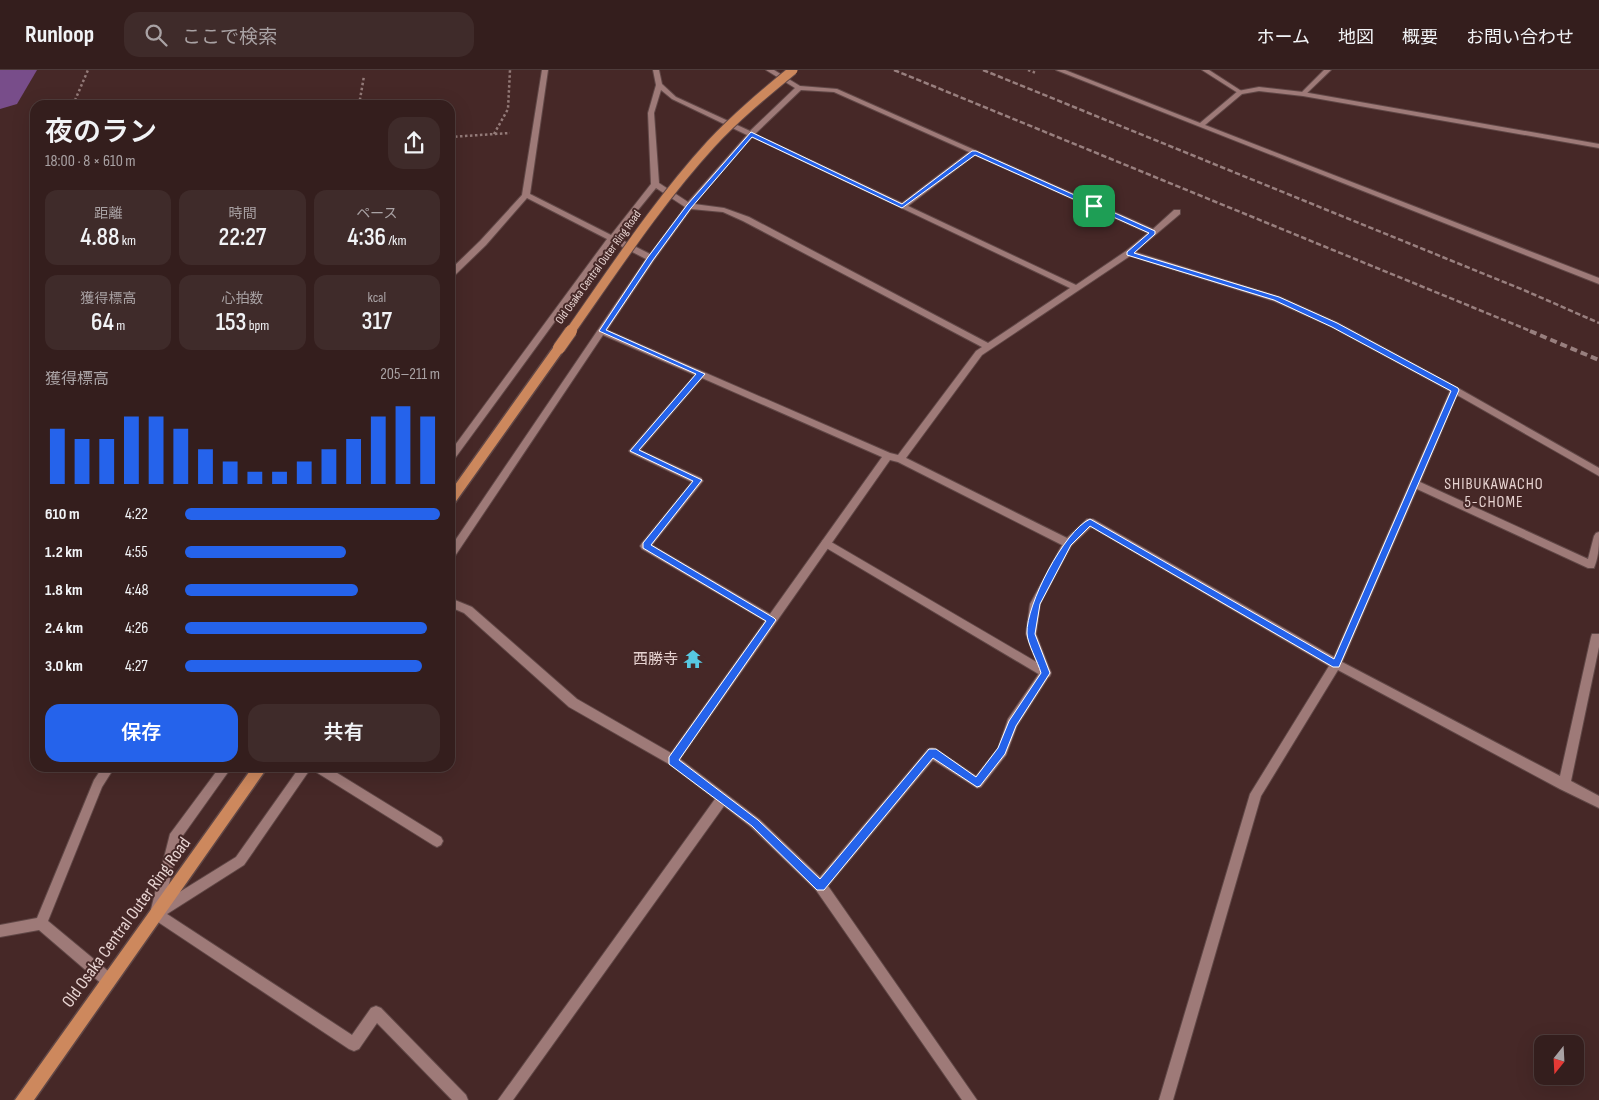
<!DOCTYPE html>
<html lang="ja">
<meta charset="utf-8">
<style>
:root{--surface:#341e1d;--page:#3f2b2a;--text:#f1f3f6;--muted:#a9a2a4;--line:#4e3c3b;--accent:#2563eb}
body{margin:0;font-family:"Sofia Sans Condensed","Noto Sans JP",sans-serif;background:var(--page);color:var(--text);height:100vh;display:flex;flex-direction:column;font-size:19px;white-space:nowrap}
*{box-sizing:border-box;margin:0}
p{font-size:16px;color:var(--muted)}
.icon{flex:none;width:28px;height:28px;fill:none;stroke:currentColor;stroke-width:2;stroke-linecap:round;stroke-linejoin:round}
.map{position:relative;flex:1;overflow:hidden}
.details{position:absolute;left:30px;top:30px;width:425px;height:672px;display:flex;flex-direction:column;background:var(--surface);border-radius:15px;box-shadow:0 5px 20px #0002,0 0 0 1px var(--line)}
.details>*{flex:none}
.needle{width:32px;rotate:198deg}
.tools{position:absolute;left:1534px;top:965px;display:grid;gap:10px}
.tools a{display:grid;place-items:center;width:50px;height:50px;border-radius:10px;background:var(--surface);box-shadow:0 5px 20px #0002,0 0 0 1px var(--line);font-size:25px}
.pin{position:absolute;display:grid;place-items:center;width:42px;height:42px;color:#fff;margin:-21px;border-radius:10px;box-shadow:0 2px 8px #0006}
.round{display:grid;place-items:center;flex:none;width:52px;height:52px;border-radius:15px;background:var(--page)}
.headline{display:flex;align-items:center;justify-content:space-between;height:85px;padding:0 15px}
h1{font-size:28px;font-weight:600;line-height:38px}
.stats{display:grid;grid-template-columns:repeat(3,1fr);gap:8px;height:85px;padding:5px 15px}
.stats div{display:grid;align-content:center;border-radius:12px;background:var(--page);text-align:center}
.stats b{font-size:25px;font-weight:600}
.stats small{font-size:14px;font-weight:400}
.stats p{font-size:14px}
.chart{height:140px;padding:10px 15px}
.chart p{display:flex;justify-content:space-between}
.chart svg{width:100%;height:90px;margin-top:5px;stroke:var(--accent);stroke-width:6}
.cta{display:flex;gap:10px;margin-top:auto;padding:10px 15px}
.cta a{flex:1;height:58px;border-radius:15px;background:var(--accent);color:#fff;font-size:20px;font-weight:600;line-height:58px;text-align:center}
.cta a+a{background:var(--page);color:var(--text)}
ul{padding:0 15px;list-style:none;font-size:16px}
li{display:grid;grid-template-columns:80px 60px 1fr;align-items:center;height:38px}
li i{height:12px;border-radius:6px;background:var(--accent)}
header{display:flex;align-items:center;gap:30px;box-sizing:border-box;height:70px;padding:0 25px;background:var(--surface);border-bottom:1px solid var(--line)}
header strong{font-size:24px}
nav{display:flex;gap:28px;margin-inline-start:auto;font-size:18px}
.search{width:350px;height:45px;background:var(--page);display:flex;align-items:center;gap:12px;box-sizing:border-box;padding:0 18px;border-radius:15px;color:var(--muted);font-size:19px}
.map>svg:first-child{display:block}
</style>
<header>
<strong>Runloop</strong>
<div class="search"><svg class="icon" aria-label="search" viewBox="0 0 24 24"><circle cx="10" cy="10" r="6"/><path d="M15 15l6 6"/></svg>ここで検索</div>
<nav><a>ホーム</a><a>地図</a><a>概要</a><a>お問い合わせ</a></nav>
</header>
<div class="map">
<svg width="1599" height="1030" viewBox="0 0 1599 1030">
<rect width="100%" height="100%" fill="#462827"/>
<g fill="none" stroke-linecap="round" stroke-linejoin="round">
<!-- river -->
<path fill="#784d8a" fill-rule="evenodd" d="M0 0H37L17 34 0 39Z"/>
<!-- service casing -->
<g stroke="#604746" stroke-width="2">
<path id="service" d="M826 469 1050 600 1051 603 1050 606 1046 608 1042 606 823 476 821 473 823 470Z
M314 698H329L441 767 443 771 441 775 437 777 433 775 316 702Z"/>
</g>
<!-- minor casing -->
<g stroke="#604746" stroke-width="2">
<path id="minor" d="M542 0H548L530 124 611 165 651 114 648 43 656 15 653 0H659L662 14 676 27 750 61 795 18 766 0H774L800 16 837 19 1153 159 1174 140H1180V144L1135 182 1280 227 1338 253 1458 318 1599 398V406L1457 325 1420 412 1588 489 1594 466 1596 463 1599 462C1599 475 1599 486 1594 498H1588L1417 419 1342 592 1560 706 1591 567 1592 564H1599V577L1571 711 1599 726V738L1560 719 1338 600 1261 726 1173 1030H1159L1250 724 1329 596 1091 457 1071 476 1040 534 1036 564 1051 603 1017 656 1006 685 981 717 977 718 933 690 828 816 977 1030H962L816 820 751 757 724 736 513 1030H498L715 729 669 694 569 637 464 543 450 537V528L472 537 577 629 671 683 765 551 642 479 640 476 642 473 692 412 631 383 629 381 695 305 603 265 453 489 450 490V478L646 189 613 172 453 391 450 393V382L607 169 527 128 486 175 453 207 450 208V200L480 171 522 125ZM661 20 672 29 747 65 688 132 659 113 654 43ZM801 20 834 22 969 82 902 133 755 64ZM752 67 1070 218 988 273 749 147 724 138 694 134ZM975 85 1148 163 1126 181 1076 215 908 136ZM656 118 685 137 650 184 616 167ZM691 139 723 142 743 151 982 277 976 281 898 385 890 383 607 260 654 190ZM1130 186 1274 231 1332 257 1450 321 1334 587 1093 449H1087L1067 468 906 388 982 285ZM702 308 882 387 770 544 652 475 703 411 701 408 640 380ZM890 390 898 392 1062 475 1030 534 1026 564 1040 602 1008 649 998 678 976 706 936 679 932 678 928 679 820 807 759 749 680 689Z
M1202 0H1209L1243 22 1238 23Z
M1324 0H1331L1305 25H1301V23Z
M102 698H114L102 717 48 851 113 905 114 910 113 915 108 916 103 915 39 860 0 867V855L37 848 94 710Z
M219 698H231L179 771 165 831 236 787 299 698H311L244 795 167 844 352 965 371 938 376 936 381 938 466 1025 468 1030H452L377 953 359 979 354 981 349 979 152 848 150 844 151 839 170 764Z"/>
</g>
<!-- tertiary casing -->
<g stroke="#604746" stroke-width="2">
<path id="tertiary" d="M1056 0H1065L1200 53 1238 21 1259 17 1303 22 1599 74V78L1303 26 1259 21 1242 24 1205 55 1599 208V214Z"/>
</g>
<!-- primary casing -->
<g stroke="#604746" stroke-width="3">
<path id="primary" d="M559 274 563 275 564 278 563 281 454 434 450 436V422L555 275Z
M252 698H267L34 1030H15Z"/>
</g>
<!-- path -->
<path stroke="#937a78" stroke-width="2.5" stroke-dasharray="2.5 2.5" stroke-linecap="butt" d="M1028 0 1036 3
M73 35 88 0
M319 35 359 33
M359 35 364 6
M494 64 508 39 510 0
M450 67 510 63"/>
<!-- service -->
<use href="#service" fill="#9e7a78" fill-rule="evenodd"/>
<!-- minor -->
<use href="#minor" fill="#9e7a78" fill-rule="evenodd"/>
<!-- tertiary -->
<use href="#tertiary" fill="#9e7a78" fill-rule="evenodd"/>
<!-- primary -->
<use href="#primary" fill="#cd885d" fill-rule="evenodd"/>
<!-- rail-far1 -->
<path stroke="#987f7e" stroke-width="2.5" stroke-dasharray="5.5 2.5" stroke-linecap="butt" d="M894 0 1533 262
M983 0 1526 221 1599 253"/>
<!-- rail -->
<path stroke="#987f7e" stroke-width="4" stroke-dasharray="7 4" stroke-linecap="butt" d="M1530 261 1599 290"/>
<!-- primary-bridge-far1 casing -->
<g stroke="#604746" stroke-width="11" stroke-linecap="butt">
<path id="primary-bridge-far1" d="M570 262C615 198 658 132 711 74 736 47 765 23 793 0"/>
</g>
<!-- primary-bridge casing -->
<g stroke="#604746" stroke-width="14" stroke-linecap="butt">
<path id="primary-bridge" d="M559 278 571 261"/>
</g>
<!-- primary-bridge-far1 -->
<use href="#primary-bridge-far1" stroke="#cd885d" stroke-width="9"/>
<!-- primary-bridge -->
<use href="#primary-bridge" stroke="#cd885d" stroke-width="12"/>
</g>
<!-- route -->
<path fill="#2563eb" stroke="#fff" fill-rule="evenodd" d="M751 62 902 134 972 81H976L1155 161V164L1134 183 1279 227 1337 253 1458 318 1459 320 1339 597H1333L1090 456 1071 475 1040 534 1035 564 1050 603 1016 656 1005 684 980 716 977 717 933 688 824 820H817L752 756 669 694V687L766 551 643 478V473L693 411 630 381 696 304 599 261 648 187 687 135ZM752 67 902 138 975 85 1149 163 1127 182V185L1274 230 1332 257 1451 321 1334 589 1090 449C1064 461 1026 535 1027 563 1027 573 1038 592 1041 603L1009 651 998 678 976 707 936 679H929L820 809 758 750 679 690 776 550 774 548 651 475 702 410 639 380 705 304 606 260 653 190 691 138Z"/>
<!-- icons -->
<defs>
<g id="temple-bare" transform="scale(1.5)"><path d="M0-6L5-2H3V0L6.5 2.5H4V6H1.5V3h-3V6H-4V2.5H-6.5L-3 0V-2H-5Z" fill="#57c9e2" stroke="#462827" stroke-width="2.5" paint-order="stroke"/></g>
</defs>
<g fill-rule="evenodd">
<use href="#temple-bare" x="693" y="589"/>
</g>
<g text-anchor="middle" stroke-width="4" stroke-linejoin="round" paint-order="stroke">
<!-- far-street labels -->
<g font-size="12" fill="#e7d3d1" stroke="#462827">
<text transform="translate(598 197) rotate(-54)" y="4">Old Osaka Central Outer Ring Road</text>
</g>
<!-- poi labels -->
<g font-size="15" fill="#e7d3d1" stroke="#462827" text-anchor="end">
<text x="678" y="594">西勝寺</text>
</g>
<!-- neighbourhood labels -->
<g font-size="16" letter-spacing="1" fill="#e7d3d1" stroke="#462827">
<text x="1494" y="419">SHIBUKAWACHO<tspan x="1494" dy="18">5-CHOME</tspan></text>
</g>
<!-- near-street labels -->
<g font-size="18" fill="#e7d3d1" stroke="#462827">
<text transform="translate(126 852) rotate(-54)" y="6">Old Osaka Central Outer Ring Road</text>
</g>
</g>
</svg>
<div class="tools">
<a><svg class="needle" viewBox="-14 -14 28 28"><path d="M0-13l5 13h-10z" fill="#e53935"/><path d="M0 13l5-13h-10z" fill="#a9a2a4"/></svg></a>
</div>
<div class="pin" style="left:1094px;top:136px;background:#1e9e55"><svg class="icon" aria-label="arrive" viewBox="0 0 24 24"><path d="M6 21V4h12l-3 4 3 4H6"/></svg></div>
<section class="details">
<div class="headline"><div><h1>夜のラン</h1><p>18:00 · 8 × 610 m</p></div><a class="round"><svg class="icon" aria-label="share" viewBox="0 0 24 24"><path d="M12 15V3M7 8l5-5 5 5M5 13v7h14v-7"/></svg></a></div>
<div class="stats">
<div><p>距離</p><b>4.88<small> km</small></b></div>
<div><p>時間</p><b>22:27</b></div>
<div><p>ペース</p><b>4:36<small> /km</small></b></div>
</div>
<div class="stats">
<div><p>獲得標高</p><b>64<small> m</small></b></div>
<div><p>心拍数</p><b>153<small> bpm</small></b></div>
<div><p>kcal</p><b>317</b></div>
</div>
<div class="chart"><p><span>獲得標高</span>205–211 m</p>
<svg viewBox="0 0 160 44" preserveAspectRatio="none"><path d="M5 44V17M15 44V22M25 44V22M35 44V11M45 44V11M55 44V17M65 44V27M75 44V33M85 44V38M95 44V38M105 44V33M115 44V27M125 44V22M135 44V11M145 44V6M155 44V11"/></svg>
</div>
<ul>
<li><b>610 m</b>4:22<i style="width:100%"></i></li>
<li><b>1.2 km</b>4:55<i style="width:63%"></i></li>
<li><b>1.8 km</b>4:48<i style="width:68%"></i></li>
<li><b>2.4 km</b>4:26<i style="width:95%"></i></li>
<li><b>3.0 km</b>4:27<i style="width:93%"></i></li>
</ul>
<div class="cta"><a>保存</a><a>共有</a></div>
</section>
</div>
